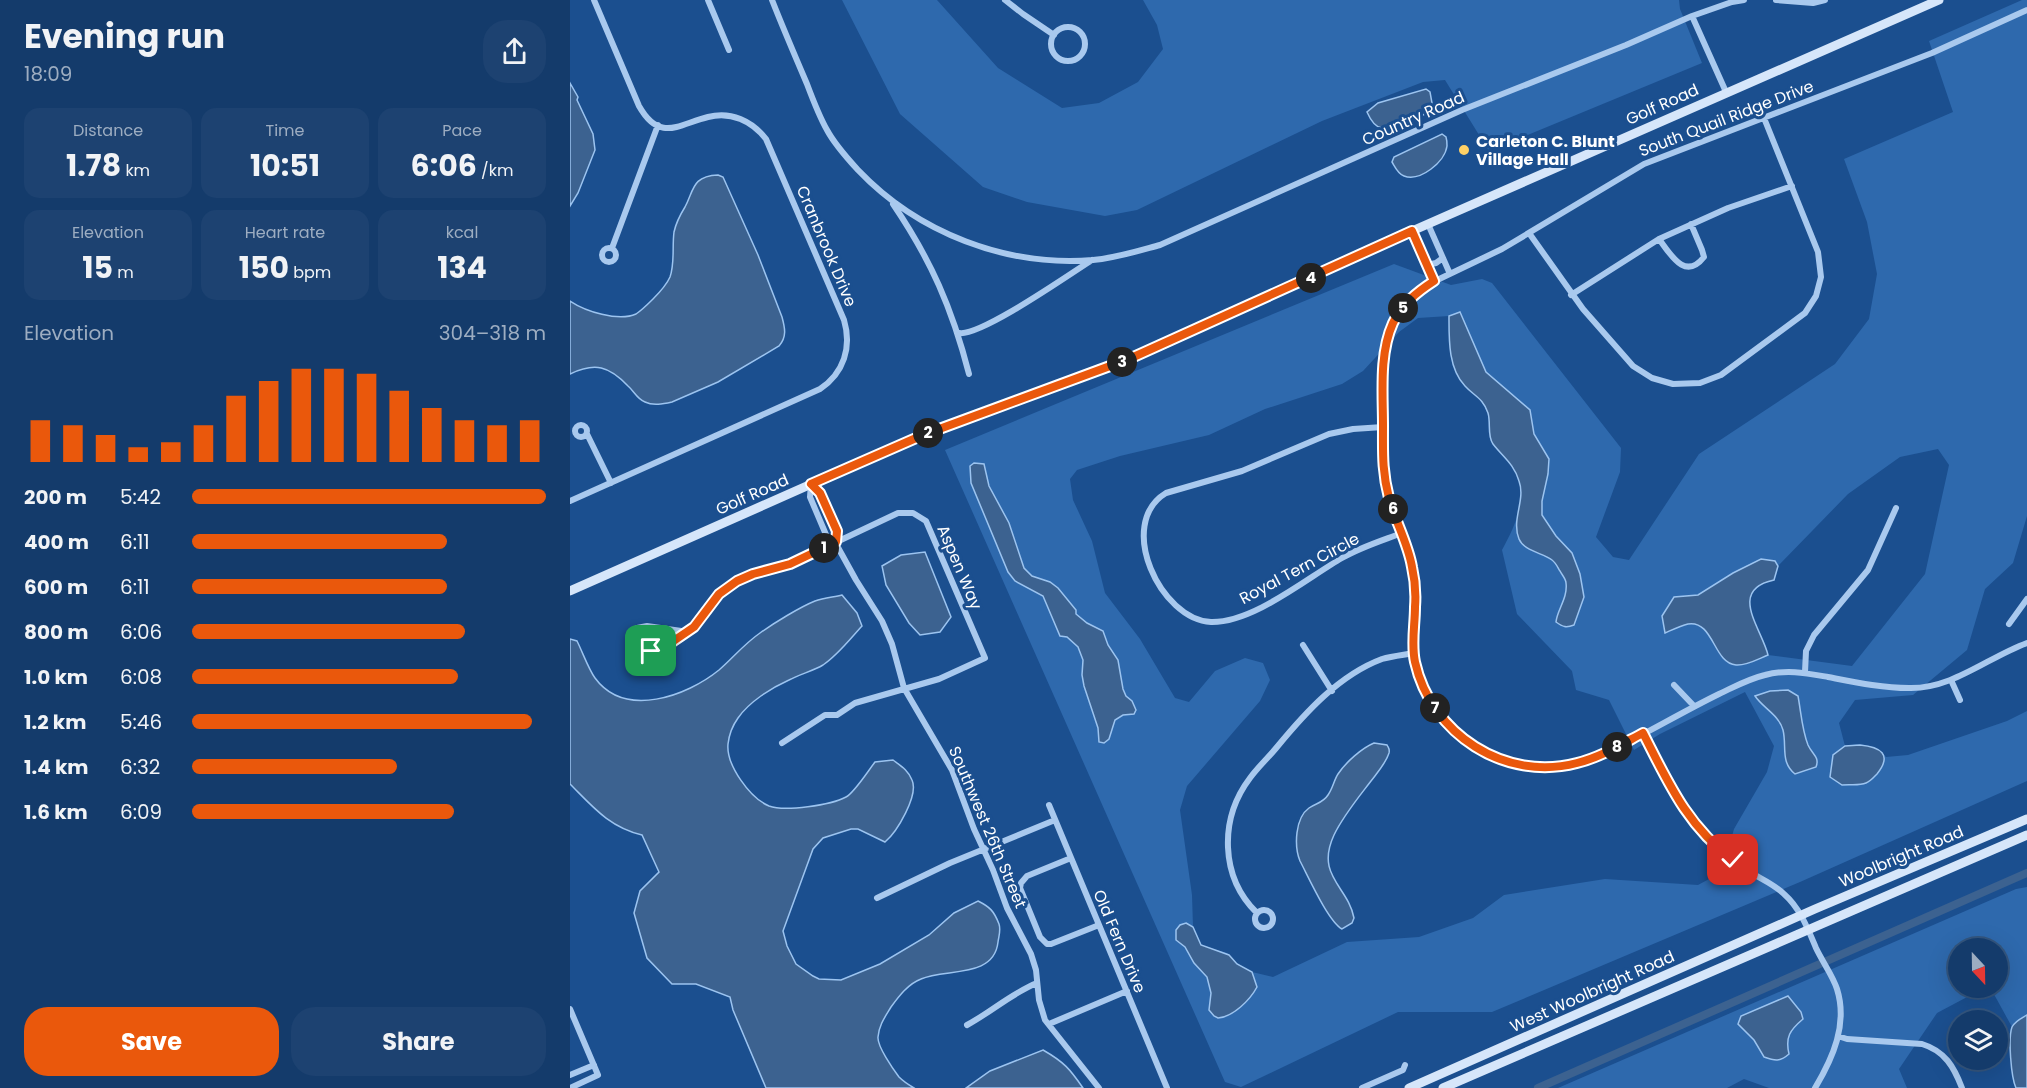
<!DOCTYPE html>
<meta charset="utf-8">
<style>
:root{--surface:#143b6b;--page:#1d4271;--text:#f1f3f6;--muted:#9dadc1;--line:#33557e;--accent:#ea580c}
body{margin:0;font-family:Poppins,sans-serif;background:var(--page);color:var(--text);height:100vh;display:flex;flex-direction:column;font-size:22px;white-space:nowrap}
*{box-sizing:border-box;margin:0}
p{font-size:20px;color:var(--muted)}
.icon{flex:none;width:33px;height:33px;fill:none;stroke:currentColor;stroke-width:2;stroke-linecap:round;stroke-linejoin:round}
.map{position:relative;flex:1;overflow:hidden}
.details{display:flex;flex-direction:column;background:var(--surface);width:570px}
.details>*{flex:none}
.needle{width:39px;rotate:158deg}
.controls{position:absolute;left:1378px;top:938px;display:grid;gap:12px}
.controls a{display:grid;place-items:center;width:60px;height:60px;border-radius:50%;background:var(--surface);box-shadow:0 6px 24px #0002,0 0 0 2px var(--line);font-size:30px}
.pin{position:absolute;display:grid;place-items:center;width:51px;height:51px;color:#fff;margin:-26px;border-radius:12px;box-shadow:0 3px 9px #0006}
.km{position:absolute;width:30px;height:30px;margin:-15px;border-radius:50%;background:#222;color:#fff;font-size:16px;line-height:30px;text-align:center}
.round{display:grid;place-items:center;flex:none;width:63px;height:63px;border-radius:24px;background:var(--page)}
.overview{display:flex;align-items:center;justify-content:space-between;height:102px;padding:0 24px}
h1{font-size:33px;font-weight:700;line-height:45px}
.metrics{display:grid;grid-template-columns:repeat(3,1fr);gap:9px;height:102px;padding:6px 24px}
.metrics div{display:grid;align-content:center;border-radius:15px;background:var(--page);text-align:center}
.metrics b{font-size:30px;font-weight:700}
.metrics small{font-size:16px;font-weight:400}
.metrics p{font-size:16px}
.chart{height:168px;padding:12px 24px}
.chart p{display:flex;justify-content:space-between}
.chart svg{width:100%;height:108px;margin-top:6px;stroke:var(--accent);stroke-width:6}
.primary-button{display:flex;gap:12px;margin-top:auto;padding:12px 24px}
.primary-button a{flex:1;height:69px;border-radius:24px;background:var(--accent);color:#fff;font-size:24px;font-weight:700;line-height:69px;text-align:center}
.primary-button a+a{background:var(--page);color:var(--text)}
ul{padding:0 24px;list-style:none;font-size:20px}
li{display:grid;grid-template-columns:96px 72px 1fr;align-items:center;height:45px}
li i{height:15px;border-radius:8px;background:var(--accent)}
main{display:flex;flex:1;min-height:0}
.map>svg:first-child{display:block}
</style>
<main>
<section class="details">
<div class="overview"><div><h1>Evening run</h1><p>18:09</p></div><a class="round"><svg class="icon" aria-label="share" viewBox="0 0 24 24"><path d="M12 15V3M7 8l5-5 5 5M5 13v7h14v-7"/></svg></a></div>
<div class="metrics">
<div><p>Distance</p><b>1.78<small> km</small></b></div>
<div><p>Time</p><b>10:51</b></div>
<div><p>Pace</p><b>6:06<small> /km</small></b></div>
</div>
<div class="metrics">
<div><p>Elevation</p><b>15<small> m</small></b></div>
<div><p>Heart rate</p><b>150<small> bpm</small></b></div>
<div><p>kcal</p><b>134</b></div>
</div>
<div class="chart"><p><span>Elevation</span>304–318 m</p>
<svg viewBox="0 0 160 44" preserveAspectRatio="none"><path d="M5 44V27M15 44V29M25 44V33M35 44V38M45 44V36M55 44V29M65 44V17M75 44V11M85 44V6M95 44V6M105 44V8M115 44V15M125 44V22M135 44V27M145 44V29M155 44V27"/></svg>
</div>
<ul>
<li><b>200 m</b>5:42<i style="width:100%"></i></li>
<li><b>400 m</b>6:11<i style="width:72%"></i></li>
<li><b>600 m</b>6:11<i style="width:72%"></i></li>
<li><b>800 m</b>6:06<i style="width:77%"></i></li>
<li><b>1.0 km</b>6:08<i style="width:75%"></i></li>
<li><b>1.2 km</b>5:46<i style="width:96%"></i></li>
<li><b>1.4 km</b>6:32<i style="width:58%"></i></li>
<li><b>1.6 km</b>6:09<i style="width:74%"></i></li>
</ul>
<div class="primary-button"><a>Save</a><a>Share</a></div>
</section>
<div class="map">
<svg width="1457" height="1088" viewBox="0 0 1457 1088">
<rect width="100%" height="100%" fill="#1b4f8f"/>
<!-- green -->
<path fill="#2e69ad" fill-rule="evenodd" d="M272 0H367L428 68 492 108 529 103 568 82 593 49 587 25 573 0H1109L1110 9 1132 63 919 151 875 80 853 82 752 121 567 210 535 216 457 202 413 187 330 114Z
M1452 0H1457V516L1443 563 1415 589 1397 650 1343 695 1285 700 1269 723 1275 746C1291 743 1305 744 1316 757L1338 755 1437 721 1457 711V781L1230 882 922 1012H828L671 1087 655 1082 375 450 824 264 881 285 912 279 922 283 1051 448 1050 472 1026 537 1043 557 1059 560 1129 454 1265 364 1299 319 1307 274 1297 222 1274 159 1383 112 1359 41ZM879 316C881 339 878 363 893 383 897 389 902 391 907 395 911 399 914 406 917 411 921 421 916 434 922 443 928 451 939 457 944 467 960 495 946 524 932 550L947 614 1002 671 1006 690 1039 700 1064 750 1090 734 1175 692 1204 746 1197 772 1164 829 1152 872 1128 885 1035 879 934 895 903 918 849 937 777 942 703 977 682 972 667 964 657 953 633 946 629 941 623 927 622 895 610 810 617 786 690 701 700 680 693 663 675 658 645 671 619 702 605 698 570 639 535 593 522 541 503 500 500 479 507 470 550 456 639 435 695 409 772 384 793 371 829 332 848 318ZM1368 449 1379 465 1355 574 1282 666 1198 655C1191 629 1158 590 1204 580L1208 566 1278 494 1330 457Z
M1457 887V1088H1446L1443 1081 1441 1044 1442 1027 1420 987H1428V948H1389V987H1416L1367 1013 1329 1069 1337 1088H1199L1174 1079 1157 1088H988L1446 889Z"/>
<!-- water -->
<path fill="#3c6290" stroke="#9cc4f0" stroke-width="1.5" d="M0 83 8 97 7 100 23 134 25 150 8 193 0 206Z
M856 89 860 92 862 103 856 114C850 116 843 117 837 119 818 127 808 137 797 112L808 103Z
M872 134 876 137C877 140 877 143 877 146 875 162 850 182 834 176 828 174 825 167 822 162L824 157Z
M148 175 153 177 188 255 212 317C215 328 217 337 209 346L148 382 102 402C93 404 83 406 75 402 67 399 64 391 58 386 39 366 25 362 0 374V301C15 311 48 322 66 314 72 310 78 304 83 299 90 292 96 286 100 277 105 263 102 247 104 232 106 223 110 215 115 207 124 190 122 176 148 175Z
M890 312 916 372 960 410 964 434 979 459 978 474 972 501V515L986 536 1002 553 1010 574 1014 597 1004 625C996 628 993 627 986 622 987 610 998 598 996 583 996 579 992 575 990 571 988 568 986 563 982 560 973 553 954 551 949 539 941 519 956 500 949 481 944 464 933 457 923 444 917 436 921 423 918 413 913 398 904 396 895 386 878 368 879 339 879 316Z
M404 463 414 464 419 486 439 523 454 568 462 576 480 582 488 588 506 610V614L517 623 533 631 538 645 548 660 553 689 556 696 562 701 566 710 564 714 553 715 545 720 539 739 534 743 529 742 528 728 514 686 512 675 513 660 508 647 497 637 490 636 473 596 445 581 438 572 401 483 400 466Z
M355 552 381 617 370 632 350 635 339 623 316 585 312 566 331 555Z
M1191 559 1205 561 1208 566 1204 580C1157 590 1192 629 1198 655 1188 659 1176 666 1166 665 1143 663 1144 620 1118 624 1110 626 1102 630 1095 633L1092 616 1104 597 1128 595 1163 573Z
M272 595 287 613 292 626C280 639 268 655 253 665 243 671 230 674 219 680 201 688 179 702 168 718 163 725 159 735 158 744 156 765 180 798 199 806 215 812 261 805 276 797 284 793 298 771 305 762L323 760C331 766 338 770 342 780 349 795 327 832 315 842L288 829H281L253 838 243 849 213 931 217 946 226 964 243 976 249 979 271 980 310 964 359 935 384 913 408 901C420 907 424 911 429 924 431 930 429 935 428 942 424 979 375 968 351 979 338 984 329 996 321 1007 315 1017 309 1025 308 1037 307 1046 323 1069 329 1077 333 1081 339 1085 344 1088H196L163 1010 160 997 126 984H102L77 958 64 913 70 891 89 872 72 835C39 827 23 807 0 784V639L7 641C13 653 18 668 25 678 55 719 117 696 149 670 163 658 174 644 190 633 204 623 230 607 245 601 254 598 264 597 272 595Z
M1218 690 1228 696C1231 712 1232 730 1238 745 1242 754 1250 757 1246 767L1225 774C1210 762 1217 746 1213 730 1209 715 1193 708 1185 696L1200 691Z
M804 743 817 745C819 749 820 749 819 753 816 763 807 773 801 781 788 798 773 816 764 835 745 876 778 886 784 918L782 923 772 929C758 921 738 876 730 861 724 846 725 818 739 808 746 803 753 803 758 795 763 788 764 780 768 774 776 762 792 748 804 743Z
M1290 745C1310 747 1323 754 1307 774 1304 777 1301 781 1296 783 1289 786 1280 784 1272 785L1260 777 1263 755 1275 746Z
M616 923 623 927 631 945 659 955 667 964 682 972 687 987C680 1000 663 1017 648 1018L644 1016 639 1010 641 993 637 977 624 963 615 947 606 940V930L610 925Z
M1218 996 1231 1012 1233 1019C1220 1030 1215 1037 1219 1054 1210 1062 1205 1061 1194 1057L1184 1040 1168 1024 1171 1016Z
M1457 1015V1088H1446C1441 1077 1438 1038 1442 1027 1445 1021 1452 1018 1457 1015Z
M473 1050C494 1062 500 1069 513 1088H396L420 1071Z"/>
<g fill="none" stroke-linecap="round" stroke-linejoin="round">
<!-- canal -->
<path stroke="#3c6290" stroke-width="8" d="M968 1088 1457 873"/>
<!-- street -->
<path stroke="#a9c9ee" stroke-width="6" d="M138 0 159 50
M202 0C213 28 225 56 237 84 243 100 249 116 257 130 265 145 277 158 288 170 348 233 436 267 523 260 546 258 568 251 590 245L892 110 1056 45 1122 16 1162 2 1174 0
M435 0 453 14 484 35
M1206 0 1243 3 1255 0
M1457 10 1362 53 1074 164 932 249 863 282 837 302 824 322 816 344 814 361 812 454 820 499 838 547 842 567 845 607 844 653 849 677 855 692 872 718 889 736 902 745 938 762 951 765 979 767 1007 763 1023 759C1066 740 1106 715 1149 694 1164 687 1178 679 1195 675 1217 669 1236 673 1258 677 1284 682 1312 688 1339 688 1383 689 1418 657 1457 643
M1122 16 1156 92
M481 44a17 17 0 1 1 34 0a17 17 0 1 1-34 0Z
M323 204C361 260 382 308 399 374
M858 224 880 274
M842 231 864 281
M959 233 1013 309 1063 366 1082 378 1103 384 1130 383 1151 375 1235 313 1246 296 1251 277 1248 252 1194 118
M1089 239C1101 255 1115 281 1134 257L1132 250 1121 224
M42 248 88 125
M32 255a7 7 0 1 1 14 0a7 7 0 1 1-14 0Z
M857 265 866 263 873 258
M1001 295 1089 239 1158 208 1222 186
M389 333C410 337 500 274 522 260
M5 431a6 6 0 1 1 12 0a6 6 0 1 1-12 0Z
M813 427 783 429 759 434 672 471 596 493C545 524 591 620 641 622 683 623 737 578 772 558 791 547 811 541 832 533
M17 434 41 483
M241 484 240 497 257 537 265 542 286 580 312 621 322 644 334 688 382 770 404 829 423 870 437 908 461 954 466 970 469 1000 475 1020 529 1088
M241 484 250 493 267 531 265 542
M0 501 250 389C274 373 282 347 274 320L196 139C182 121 161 111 138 117 109 124 90 143 69 106L24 0
M1439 624 1457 599
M77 626 118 632C97 646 87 652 63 649L59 634 67 628Z
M118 632 124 627 149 594 167 581 183 574 220 564 328 513H343L356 521 415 658 369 679 285 703 267 715H255L212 743
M733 645 762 691
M1235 672 1236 651 1244 635 1298 570 1326 508
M1381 680 1390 700
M1104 685 1124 706
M1073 733C1090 767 1106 802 1130 831 1144 847 1162 861 1180 872 1191 879 1204 884 1214 894 1230 908 1238 929 1246 948 1252 961 1263 976 1267 989 1278 1024 1263 1058 1245 1088
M479 805 597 1088
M501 858 457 876 451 883 450 888 470 937 477 944H481L529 925
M307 898 380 863 485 820
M685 919a9 9 0 1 1 18 0a9 9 0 1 1-18 0Z
M687 913C650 877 649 819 680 778 688 767 698 758 707 747 735 713 769 675 812 659 822 656 833 655 844 653
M0 1009 28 1075 0 1088
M479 1024 557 991
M397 1025C421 1012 442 993 467 983
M1268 1036 1277 1039 1352 1044C1375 1051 1384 1067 1392 1088
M0 1075 24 1065
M792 1088 833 1070 835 1065"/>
<!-- secondary -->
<path stroke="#d6e6fa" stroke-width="9" d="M0 591 336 442 559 359 601 341 842 231 1369 0
M839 1088 1245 909 1457 819
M873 1088 1457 835"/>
</g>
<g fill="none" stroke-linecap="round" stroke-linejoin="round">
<!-- route casing -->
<g stroke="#fff" stroke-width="12">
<path id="route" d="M81 651 102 642 124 627 149 594 167 581 183 574 220 564 266 542 267 531 250 493 241 484 353 435 559 359 842 231 864 281C847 292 832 304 823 323 809 354 813 393 813 426 813 453 812 471 819 498 825 521 838 543 842 567 845 580 846 594 845 607 845 625 841 644 845 662 861 734 935 782 1007 763 1031 757 1052 744 1073 733 1098 782 1117 826 1163 860"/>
</g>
<!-- route -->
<use href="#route" stroke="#ea580c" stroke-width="8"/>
</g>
<!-- markers -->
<circle fill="#ffd166" stroke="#1b4f8f" stroke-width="2" cx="894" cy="150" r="6"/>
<g text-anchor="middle" stroke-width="6" stroke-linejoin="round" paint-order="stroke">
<!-- street labels -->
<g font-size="16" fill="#fff" stroke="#1b4f8f">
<text transform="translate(1092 104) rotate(-24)" y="6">Golf Road</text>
<text transform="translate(843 118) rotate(-24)" y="6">Country Road</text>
<text transform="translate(1156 118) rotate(-21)" y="6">South Quail Ridge Drive</text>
<text transform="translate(257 246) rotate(67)" y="6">Cranbrook Drive</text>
<text transform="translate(182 494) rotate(-24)" y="6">Golf Road</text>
<text transform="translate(390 567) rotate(67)" y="6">Aspen Way</text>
<text transform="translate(729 568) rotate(-28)" y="6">Royal Tern Circle</text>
<text transform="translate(418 827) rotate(67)" y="6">Southwest 26th Street</text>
<text transform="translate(1331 856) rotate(-23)" y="6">Woolbright Road</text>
<text transform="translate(550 941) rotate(67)" y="6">Old Fern Drive</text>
<text transform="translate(1022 991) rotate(-24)" y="6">West Woolbright Road</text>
</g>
<!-- poi labels -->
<g font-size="16" font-weight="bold" fill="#fff" stroke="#1b4f8f" text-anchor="start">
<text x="906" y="147">Carleton C. Blunt<tspan x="906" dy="18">Village Hall</tspan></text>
</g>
</g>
</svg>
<div class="controls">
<a><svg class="needle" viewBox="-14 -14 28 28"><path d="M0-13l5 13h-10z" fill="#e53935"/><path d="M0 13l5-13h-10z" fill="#9dadc1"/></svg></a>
<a><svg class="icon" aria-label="layers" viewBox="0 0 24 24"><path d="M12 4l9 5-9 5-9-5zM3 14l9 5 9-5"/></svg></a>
</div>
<div class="pin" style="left:81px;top:651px;background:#1e9e55"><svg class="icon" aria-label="arrive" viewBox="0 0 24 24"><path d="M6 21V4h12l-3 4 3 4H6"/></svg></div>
<div class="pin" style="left:1163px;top:860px;background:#d93025"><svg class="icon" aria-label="check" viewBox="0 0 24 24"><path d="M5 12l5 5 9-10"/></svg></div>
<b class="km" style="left:254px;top:548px">1</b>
<b class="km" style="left:358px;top:433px">2</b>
<b class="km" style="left:552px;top:362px">3</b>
<b class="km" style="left:741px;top:278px">4</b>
<b class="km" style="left:833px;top:308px">5</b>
<b class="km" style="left:823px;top:509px">6</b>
<b class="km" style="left:865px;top:708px">7</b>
<b class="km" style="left:1047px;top:747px">8</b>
</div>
</main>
